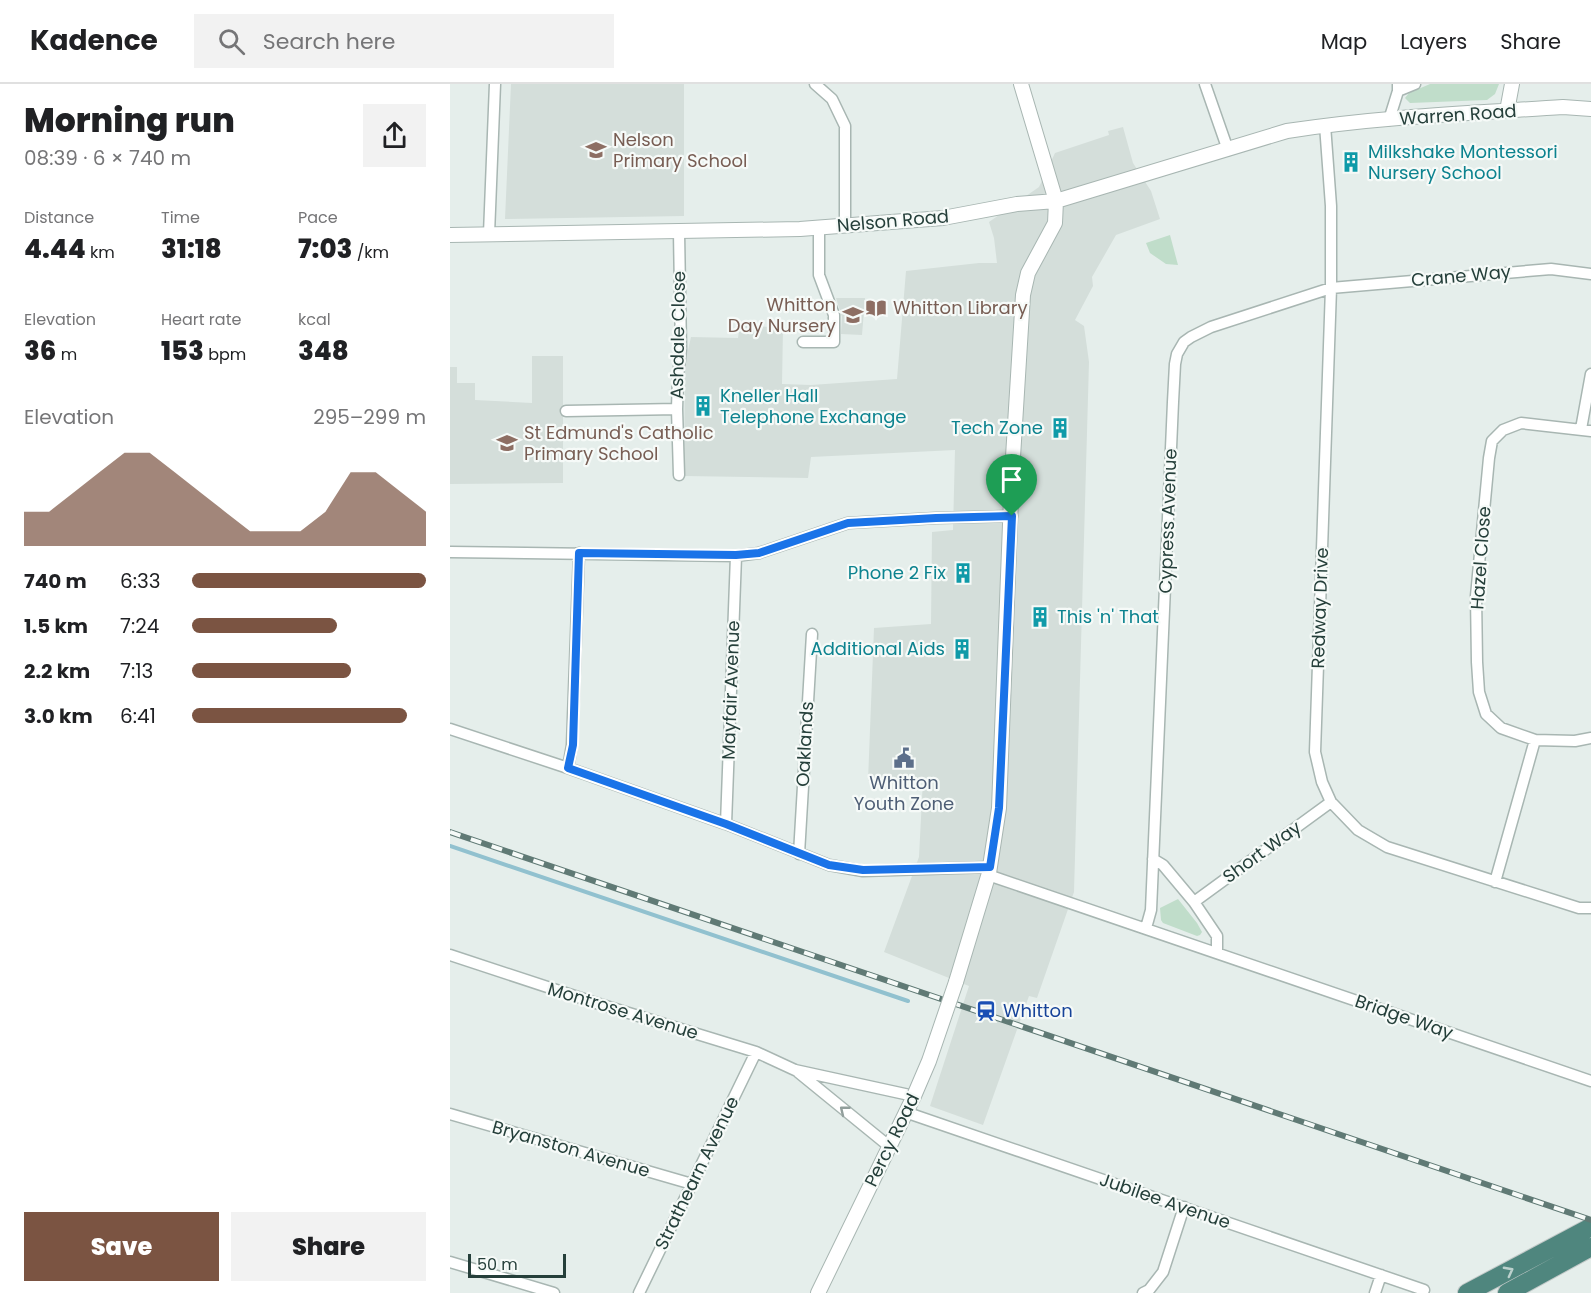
<!DOCTYPE html>
<meta charset="utf-8">
<style>
:root{--surface:#fff;--page:#f2f2f2;--text:#202124;--muted:#757577;--line:#e0e0e0;--accent:#7b5442}
body{margin:0;font-family:Poppins,sans-serif;background:var(--page);color:var(--text);height:100vh;display:flex;flex-direction:column;font-size:22px;white-space:nowrap}
*{box-sizing:border-box;margin:0}
p{font-size:20px;color:var(--muted)}
.icon{flex:none;width:33px;height:33px;fill:none;stroke:currentColor;stroke-width:2;stroke-linecap:round;stroke-linejoin:round}
.map{position:relative;flex:1;overflow:hidden}
.panel{display:flex;flex-direction:column;background:var(--surface);width:450px}
.panel>*{flex:none}
.scale{position:absolute;left:18px;bottom:15px;width:98px;box-sizing:border-box;padding-left:6px;border:3px solid #253f3a;border-top:0;font-size:16px;line-height:21px;white-space:nowrap;color:#253f3a;-webkit-text-stroke:4px #f6faf8;paint-order:stroke}
.pin{position:absolute;display:grid;place-items:center;width:51px;height:51px;color:#fff;margin:-62px -26px;border-radius:50% 50% 50% 0;rotate:-45deg;box-shadow:0 0 6px #0007}
.pin .icon{rotate:45deg}
.round{display:grid;place-items:center;flex:none;width:63px;height:63px;border-radius:0px;background:var(--page)}
.head{display:flex;align-items:center;justify-content:space-between;height:102px;padding:0 24px}
h1{font-size:33px;font-weight:800;line-height:45px}
.stats{display:grid;grid-template-columns:repeat(3,1fr);gap:9px;height:102px;padding:6px 24px}
.stats div{display:grid;align-content:center}
.stats b{font-size:26px;font-weight:800}
.stats small{font-size:16px;font-weight:400}
.stats p{font-size:16px}
.chart{height:168px;padding:12px 24px}
.chart p{display:flex;justify-content:space-between}
.chart svg{width:100%;height:108px;margin-top:6px;fill:var(--accent);opacity:.7}
.primary-button{display:flex;gap:12px;margin-top:auto;padding:12px 24px}
.primary-button a{flex:1;height:69px;border-radius:0px;background:var(--accent);color:#fff;font-size:24px;font-weight:800;line-height:69px;text-align:center}
.primary-button a+a{background:var(--page);color:var(--text)}
ul{padding:0 24px;list-style:none;font-size:20px}
li{display:grid;grid-template-columns:96px 72px 1fr;align-items:center;height:45px}
li i{height:15px;border-radius:8px;background:var(--accent)}
header{display:flex;align-items:center;gap:36px;box-sizing:border-box;height:84px;padding:0 30px;background:var(--surface);border-bottom:2px solid var(--line)}
header strong{font-size:28px}
nav{display:flex;gap:33px;margin-inline-start:auto;font-size:21px}
.search{width:420px;height:54px;background:var(--page);display:flex;align-items:center;gap:15px;box-sizing:border-box;padding:0 21px;border-radius:0px;color:var(--muted);font-size:22px}
main{display:flex;flex:1;min-height:0}
.map>svg:first-child{display:block}
</style>
<header>
<strong>Kadence</strong>
<div class="search"><svg class="icon" aria-label="search" viewBox="0 0 24 24"><circle cx="10" cy="10" r="6"/><path d="M15 15l6 6"/></svg>Search here</div>
<nav><a>Map</a><a>Layers</a><a>Share</a></nav>
</header>
<main>
<section class="panel">
<div class="head"><div><h1>Morning run</h1><p>08:39 · 6 × 740 m</p></div><a class="round"><svg class="icon" aria-label="share" viewBox="0 0 24 24"><path d="M12 15V3M7 8l5-5 5 5M5 13v7h14v-7"/></svg></a></div>
<div class="stats">
<div><p>Distance</p><b>4.44<small> km</small></b></div>
<div><p>Time</p><b>31:18</b></div>
<div><p>Pace</p><b>7:03<small> /km</small></b></div>
</div>
<div class="stats">
<div><p>Elevation</p><b>36<small> m</small></b></div>
<div><p>Heart rate</p><b>153<small> bpm</small></b></div>
<div><p>kcal</p><b>348</b></div>
</div>
<div class="chart"><p><span>Elevation</span>295–299 m</p>
<svg viewBox="0 0 160 44" preserveAspectRatio="none"><path d="M0 44V30L10 30L20 22L30 14L40 6L50 6L60 14L70 22L80 30L90 38L100 38L110 38L120 30L130 14L140 14L150 22L160 30V44z"/></svg>
</div>
<ul>
<li><b>740 m</b>6:33<i style="width:100%"></i></li>
<li><b>1.5 km</b>7:24<i style="width:62%"></i></li>
<li><b>2.2 km</b>7:13<i style="width:68%"></i></li>
<li><b>3.0 km</b>6:41<i style="width:92%"></i></li>
</ul>
<div class="primary-button"><a>Save</a><a>Share</a></div>
</section>
<div class="map">
<svg width="1141" height="1209" viewBox="0 0 1141 1209">
<rect width="100%" height="100%" fill="#e5eeeb"/>
<!-- built -->
<path fill="#d4deda" d="M61 0H234V132L55 135Z
M673 43 683 79 701 107 710 135 666 151 642 193 643 202 625 236 634 242 639 278 624 808 587 914 579 912 533 1041 480 1022 519 902 434 868 469 773 473 695 418 697 424 544 481 540 482 448 503 446 505 366 361 373 358 394 234 392 235 280 241 253 288 254 290 241 333 244 332 300 361 301 447 295 456 187 529 179H547L544 154 539 138 589 103 605 69 659 51 658 47Z
M386 214H415L412 251 391 250 392 233Z
M82 272H113V399L0 400V283H7V299H25V316L82 319Z"/>
<!-- green -->
<path fill="#c0ddca" d="M980 0H1049L1045 10 1037 16 960 19 955 14 959 9Z
M720 151 728 181 716 180 700 169 696 159Z
M728 815 747 839 752 848 750 851 747 852 713 839 711 836 710 824Z"/>
<g fill="none" stroke-linecap="round" stroke-linejoin="round">
<!-- stream -->
<path stroke="#91c1cf" stroke-width="4" d="M0 762 458 917"/>
<!-- minor casing -->
<g stroke="#a8b6b2" stroke-width="13">
<path id="minor" d="M365 0 382 15 395 42V141
M755 0 778 66
M948 7 965 0
M939 36 948 7V0
M875 41 881 122V204L865 668 872 698 881 718 908 746 937 763 1129 824H1141
M39 150 45 0
M353 258H384V231L369 191V144
M116 327 227 325
M1131 345 1141 290
M1141 347 1071 339 1053 346 1042 357 1039 374 1026 512 1027 578 1029 608 1036 630 1051 644 1085 656 1125 657 1141 654
M229 391 227 325 228 292 231 266 229 148
M0 468 286 472 309 469 398 439 486 434 562 432
M0 645 118 684 276 740 379 781 413 787 540 783
M118 684 122 661 129 469
M276 740 286 472
M349 770 362 550
M703 775 713 781 744 818 767 852V869
M538 791 1141 997
M1045 798 1085 656
M744 818 881 718
M696 844 701 826 723 318 725 280 727 270 734 258 741 253 761 243 881 204 1101 185 1141 190
M0 871 146 919 306 968 345 986 464 1012
M348 988 440 1063
M455 1028 974 1206
M0 1030 242 1100
M0 1178 104 1209
M189 1209 306 968
M693 1209 699 1206 713 1188 734 1123
M925 1209 931 1191"/>
</g>
<!-- tertiary casing -->
<g stroke="#a8b6b2" stroke-width="16">
<path id="tertiary" d="M1057 27 1062 0
M0 151 350 145 493 134 567 120 606 117 837 47C928 33 1021 29 1113 23L1141 25
M506 898 539 789 549 724 562 389 573 211 578 189 605 139 606 117 571 0
M368 1209 464 1012"/>
</g>
<!-- trunk casing -->
<g stroke="#c2c9c8" stroke-width="20">
<path id="trunk" d="M1017 1209 1141 1143
M1057 1209 1141 1163"/>
</g>
<!-- minor -->
<use href="#minor" stroke="#fff" stroke-width="10"/>
<!-- tertiary -->
<use href="#tertiary" stroke="#fff" stroke-width="14"/>
<!-- trunk -->
<use href="#trunk" stroke="#4f867e" stroke-width="18"/>
<!-- rail casing -->
<g stroke="#607a75" stroke-width="6">
<path id="rail" d="M0 748 1141 1136"/>
</g>
<!-- rail -->
<use href="#rail" stroke="#f6faf8" stroke-width="4" stroke-dasharray="11" stroke-linecap="butt"/>
<!-- tertiary-bridge casing -->
<g stroke="#a8b6b2" stroke-width="16" stroke-linecap="butt">
<path id="tertiary-bridge" d="M464 1012 479 977 506 898"/>
</g>
<!-- tertiary-bridge -->
<use href="#tertiary-bridge" stroke="#fff" stroke-width="14"/>
</g>
<!-- one-way arrows -->
<defs><path id="oneway-chevron" d="M-2-3.5L2.5 0L-2 3.5" fill="none" stroke-width="1.6" stroke-linecap="round" stroke-linejoin="round" transform="scale(1.5)"/></defs>
<use stroke="#929f9c" href="#oneway-chevron" transform="translate(394 1026) rotate(-141)"/>
<use stroke="#bcd1cd" href="#oneway-chevron" transform="translate(1059 1187) rotate(-28)"/>
<g fill="none" stroke-linecap="round" stroke-linejoin="round">
<!-- route casing -->
<g stroke="#fff" stroke-width="12">
<path id="route" d="M562 432 549 724 540 783 413 786 379 781 276 740 118 684 123 661 129 469 286 471 309 469 398 439 486 434Z"/>
</g>
<!-- route -->
<use href="#route" stroke="#1a73e8" stroke-width="8"/>
</g>
<!-- icons -->
<defs>
<g id="school-bare" transform="scale(1.62)"><path d="M0-5L7-2L0 1L-7-2ZM-4 1L0 2.5L4 1V4Q0 6-4 4Z" fill="#8d6e63" stroke="#f6faf8" stroke-width="2.5" paint-order="stroke"/></g>
<g id="building-bare" transform="scale(1.62)"><path d="M-4-6H4V6H1V3H-1V6H-4ZM-2.5-4.3h1.7v1.8h-1.7ZM.8-4.3h1.7v1.8H.8ZM-2.5-1h1.7V.8h-1.7ZM.8-1h1.7V.8H.8Z" fill="#0f9aa8" stroke="#f6faf8" stroke-width="2.5" paint-order="stroke"/></g>
<g id="library-bare" transform="scale(1.62)"><path d="M-6-4Q-3-5.5-.7-3.5V5Q-3 3-6 4ZM6-4Q3-5.5 .7-3.5V5Q3 3 6 4Z" fill="#8d6e63" stroke="#f6faf8" stroke-width="2.5" paint-order="stroke"/></g>
<g id="civic-bare" transform="scale(1.62)"><path d="M-.6-6.5H3V-4.5H.6V-3L4-1V1h2V6H-6V1h2V-1L-.6-3ZM-1.2 2.5V6h2.4V2.5Z" fill="#5c6f8a" stroke="#f6faf8" stroke-width="2.5" paint-order="stroke"/></g>
<g id="station-bare" transform="scale(1.62)"><path d="M-3-6H3Q5-6 5-4V2Q5 4 3 4L4.5 6H3L1.5 4h-3L-3 6H-4.5L-3 4Q-5 4-5 2V-4Q-5-6-3-6ZM-3.5-4v3h7v-3ZM-3.5 1v1.5H-2V1ZM2 1v1.5H3.5V1Z" fill="#1a4fb4" stroke="#f6faf8" stroke-width="2.5" paint-order="stroke"/></g>
</defs>
<g fill-rule="evenodd">
<use href="#school-bare" x="146" y="66"/>
<use href="#building-bare" x="901" y="78"/>
<use href="#library-bare" x="426" y="224"/>
<use href="#school-bare" x="403" y="231"/>
<use href="#building-bare" x="253" y="322"/>
<use href="#building-bare" x="610" y="344"/>
<use href="#school-bare" x="57" y="359"/>
<use href="#building-bare" x="513" y="489"/>
<use href="#building-bare" x="590" y="533"/>
<use href="#building-bare" x="512" y="565"/>
<use href="#civic-bare" x="454" y="674"/>
<use href="#station-bare" x="536" y="927"/>
</g>
<g text-anchor="middle" stroke-width="4.5" stroke-linejoin="round" paint-order="stroke">
<!-- street labels -->
<g font-size="18" fill="#253f3a" stroke="#f6faf8">
<text transform="translate(1008 31) rotate(-4)" y="6">Warren Road</text>
<text transform="translate(443 137) rotate(-5)" y="6">Nelson Road</text>
<text transform="translate(1011 192) rotate(-5)" y="6">Crane Way</text>
<text transform="translate(228 251) rotate(-89)" y="6">Ashdale Close</text>
<text transform="translate(718 437) rotate(-88)" y="6">Cypress Avenue</text>
<text transform="translate(1031 474) rotate(-86)" y="6">Hazel Close</text>
<text transform="translate(870 524) rotate(-88)" y="6">Redway Drive</text>
<text transform="translate(281 606) rotate(-88)" y="6">Mayfair Avenue</text>
<text transform="translate(355 660) rotate(-87)" y="6">Oaklands</text>
<text transform="translate(812 768) rotate(-36)" y="6">Short Way</text>
<text transform="translate(173 927) rotate(17)" y="6">Montrose Avenue</text>
<text transform="translate(954 933) rotate(19)" y="6">Bridge Way</text>
<text transform="translate(442 1056) rotate(-64)" y="6">Percy Road</text>
<text transform="translate(121 1065) rotate(16)" y="6">Bryanston Avenue</text>
<text transform="translate(247 1089) rotate(-64)" y="6">Strathearn Avenue</text>
<text transform="translate(715 1117) rotate(19)" y="6">Jubilee Avenue</text>
</g>
<!-- education labels -->
<g font-size="18" fill="#785e54" stroke="#f6faf8" text-anchor="start">
<text x="163" y="62">Nelson<tspan x="163" dy="21">Primary School</tspan></text>
<text x="386" y="227" text-anchor="end">Whitton<tspan x="386" dy="21">Day Nursery</tspan></text>
<text x="443" y="230">Whitton Library</text>
<text x="74" y="355">St Edmund's Catholic<tspan x="74" dy="21">Primary School</tspan></text>
</g>
<!-- culture labels -->
<g font-size="18" fill="#0d838f" stroke="#f6faf8" text-anchor="start">
<text x="918" y="74">Milkshake Montessori<tspan x="918" dy="21">Nursery School</tspan></text>
<text x="270" y="318">Kneller Hall<tspan x="270" dy="21">Telephone Exchange</tspan></text>
<text x="593" y="350" text-anchor="end">Tech Zone</text>
<text x="496" y="495" text-anchor="end">Phone 2 Fix</text>
<text x="607" y="539">This 'n' That</text>
<text x="495" y="571" text-anchor="end">Additional Aids</text>
</g>
<!-- service labels -->
<g font-size="18" fill="#4e5e75" stroke="#f6faf8">
<text x="454" y="705">Whitton<tspan x="454" dy="21">Youth Zone</tspan></text>
</g>
<!-- transit labels -->
<g font-size="18" fill="#164399" stroke="#f6faf8" text-anchor="start">
<text x="553" y="933">Whitton</text>
</g>
</g>
</svg>
<div class="scale">50 m</div>
<div class="pin" style="left:562px;top:432px;background:#1e9e55"><svg class="icon" aria-label="arrive" viewBox="0 0 24 24"><path d="M6 21V4h12l-3 4 3 4H6"/></svg></div>
</div>
</main>
